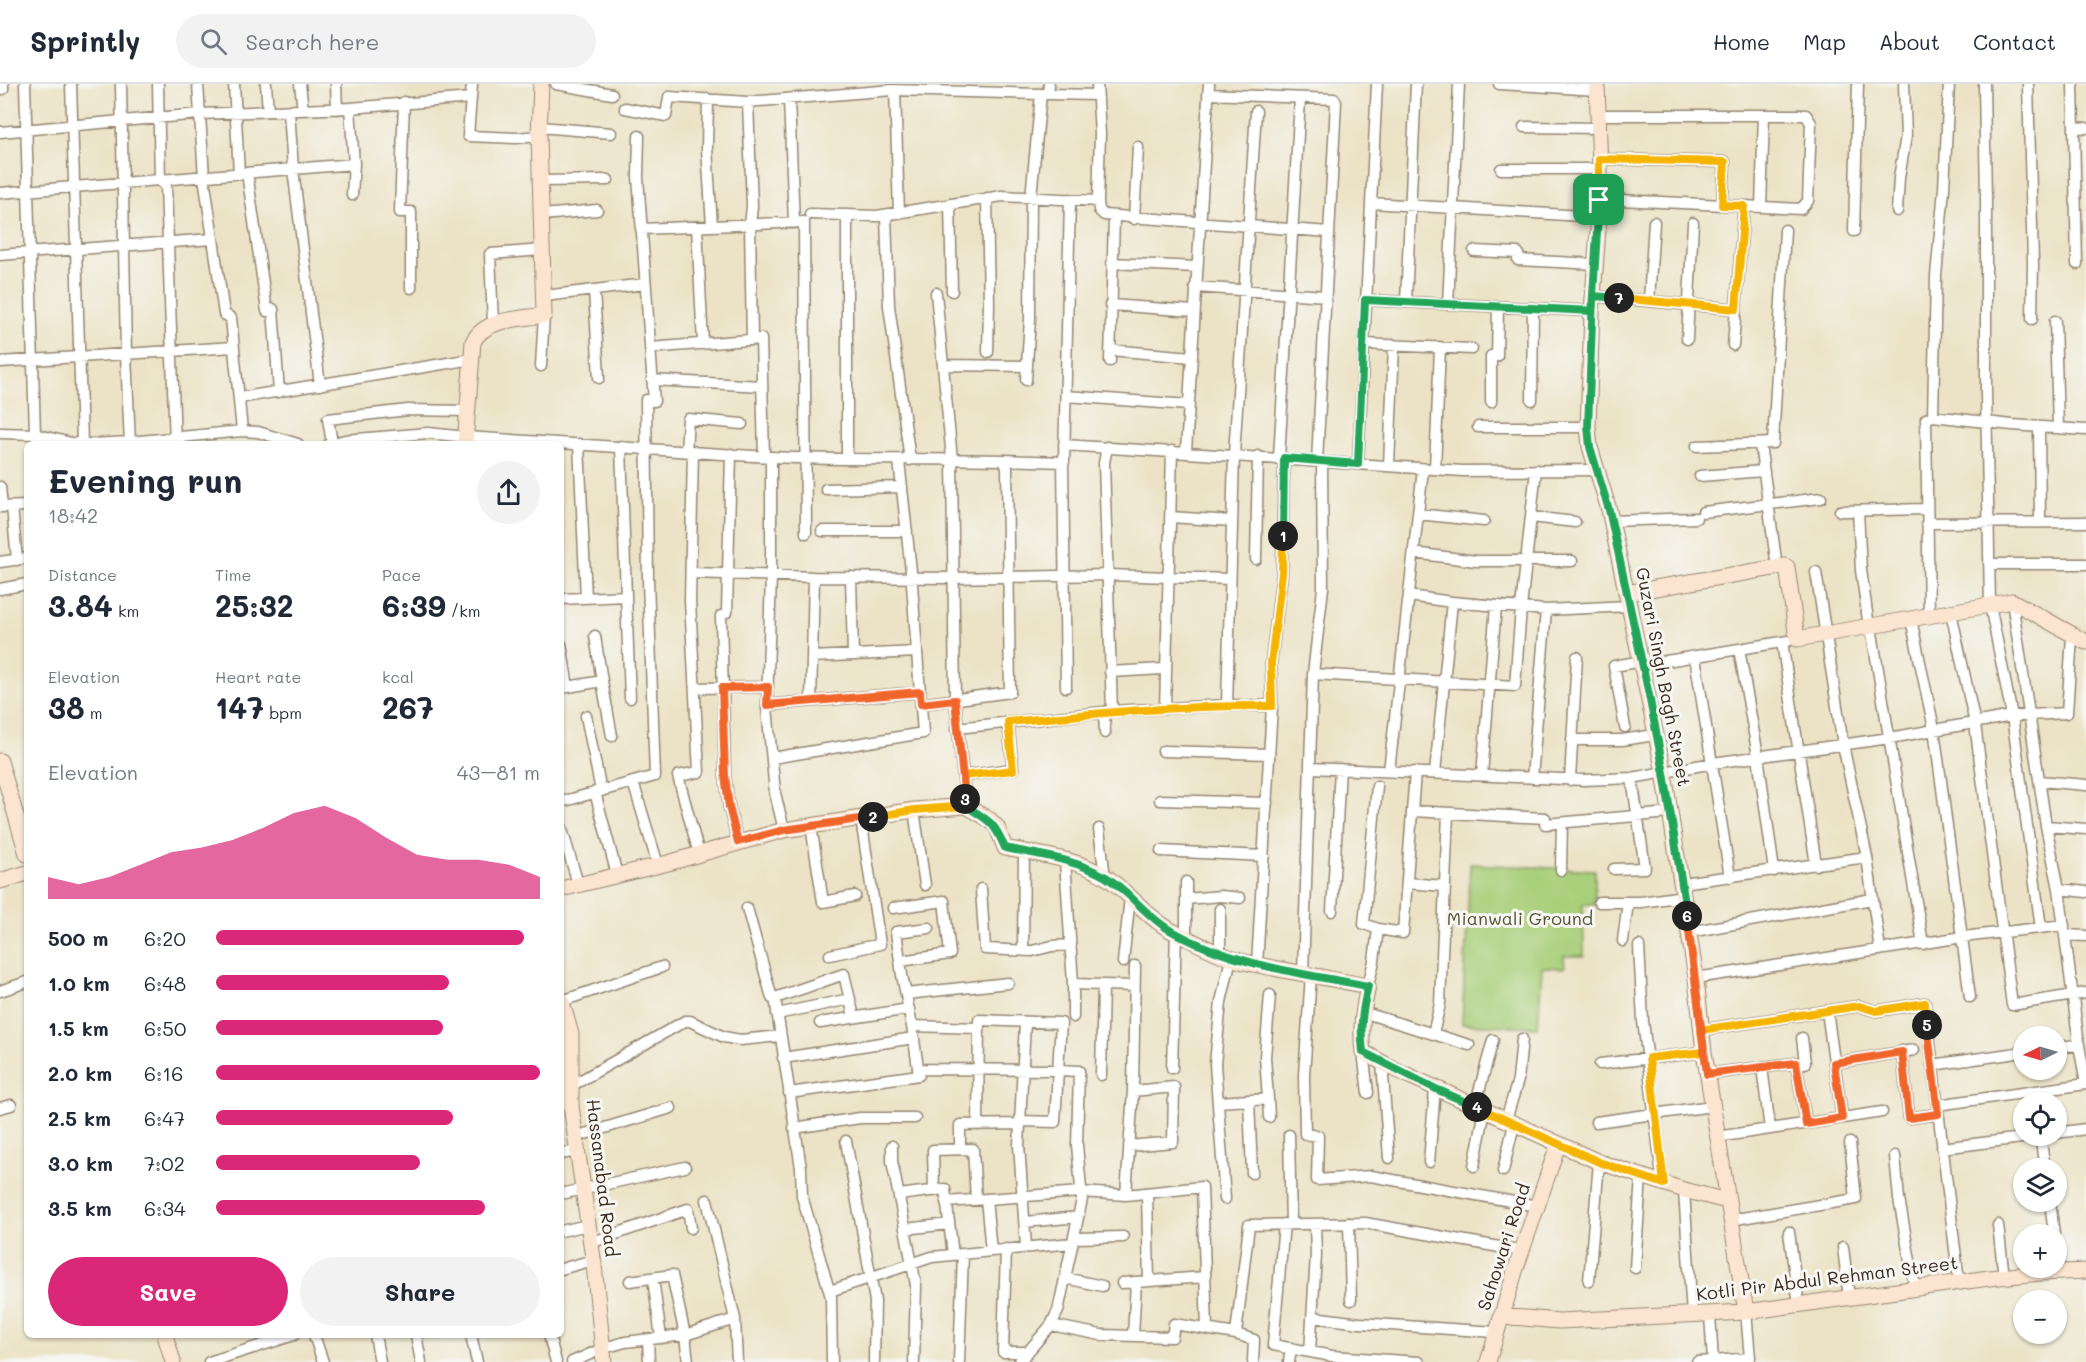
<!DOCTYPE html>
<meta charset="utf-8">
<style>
:root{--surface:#fff;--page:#f2f2f3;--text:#1f2937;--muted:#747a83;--line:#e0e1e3;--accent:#db2777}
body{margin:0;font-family:Mali,sans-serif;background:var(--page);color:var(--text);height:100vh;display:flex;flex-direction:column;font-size:22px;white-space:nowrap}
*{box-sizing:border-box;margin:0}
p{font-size:20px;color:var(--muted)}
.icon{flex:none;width:33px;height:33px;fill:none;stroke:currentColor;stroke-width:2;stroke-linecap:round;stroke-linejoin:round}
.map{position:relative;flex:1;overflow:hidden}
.side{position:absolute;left:24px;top:357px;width:540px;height:897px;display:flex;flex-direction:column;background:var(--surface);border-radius:9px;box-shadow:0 2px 4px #0004}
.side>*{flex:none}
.needle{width:39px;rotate:265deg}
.buttons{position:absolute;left:2013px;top:942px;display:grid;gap:12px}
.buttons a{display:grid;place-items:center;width:54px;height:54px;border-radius:50%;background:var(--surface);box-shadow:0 2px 4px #0004;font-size:30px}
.pin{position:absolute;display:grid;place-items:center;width:51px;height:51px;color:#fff;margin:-26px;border-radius:12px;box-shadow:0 3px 9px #0006}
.km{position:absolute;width:30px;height:30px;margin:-15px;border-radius:50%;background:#222;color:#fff;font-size:16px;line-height:30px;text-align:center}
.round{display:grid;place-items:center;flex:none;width:63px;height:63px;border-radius:32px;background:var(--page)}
.overview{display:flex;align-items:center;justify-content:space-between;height:102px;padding:0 24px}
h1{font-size:33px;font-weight:800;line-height:45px}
.metrics{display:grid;grid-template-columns:repeat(3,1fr);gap:9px;height:102px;padding:6px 24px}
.metrics div{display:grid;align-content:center}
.metrics b{font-size:30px;font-weight:800}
.metrics small{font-size:16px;font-weight:400}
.metrics p{font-size:16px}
.chart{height:168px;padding:12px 24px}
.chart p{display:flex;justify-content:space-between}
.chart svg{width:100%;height:108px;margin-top:6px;fill:var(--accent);opacity:.7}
.button{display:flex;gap:12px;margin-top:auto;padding:12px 24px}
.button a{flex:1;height:69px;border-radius:36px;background:var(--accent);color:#fff;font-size:24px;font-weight:800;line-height:69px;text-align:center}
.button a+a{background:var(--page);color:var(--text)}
ul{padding:0 24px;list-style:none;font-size:20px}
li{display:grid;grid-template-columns:96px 72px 1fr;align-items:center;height:45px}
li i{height:15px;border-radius:8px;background:var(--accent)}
header{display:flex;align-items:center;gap:36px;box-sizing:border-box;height:84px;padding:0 30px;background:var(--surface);border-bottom:2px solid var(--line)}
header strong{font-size:28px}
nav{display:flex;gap:33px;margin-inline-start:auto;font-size:21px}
.search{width:420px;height:54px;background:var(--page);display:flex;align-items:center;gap:15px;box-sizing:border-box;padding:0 21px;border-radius:33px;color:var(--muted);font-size:22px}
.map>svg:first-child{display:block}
</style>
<header>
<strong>Sprintly</strong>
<div class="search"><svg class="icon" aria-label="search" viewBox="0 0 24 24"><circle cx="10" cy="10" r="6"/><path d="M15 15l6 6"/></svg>Search here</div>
<nav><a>Home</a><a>Map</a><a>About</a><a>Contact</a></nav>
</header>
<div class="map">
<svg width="2086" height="1278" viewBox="0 0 2086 1278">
<rect width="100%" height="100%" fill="#f6f6f2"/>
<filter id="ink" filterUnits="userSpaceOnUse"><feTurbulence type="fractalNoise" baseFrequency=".0167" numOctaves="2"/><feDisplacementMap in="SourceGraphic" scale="12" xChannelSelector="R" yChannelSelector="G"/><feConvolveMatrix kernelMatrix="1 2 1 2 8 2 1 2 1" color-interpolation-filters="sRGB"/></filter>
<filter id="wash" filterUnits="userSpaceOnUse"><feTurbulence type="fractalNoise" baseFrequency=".008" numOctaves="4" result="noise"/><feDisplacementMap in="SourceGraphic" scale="24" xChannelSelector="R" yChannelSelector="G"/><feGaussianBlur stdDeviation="1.35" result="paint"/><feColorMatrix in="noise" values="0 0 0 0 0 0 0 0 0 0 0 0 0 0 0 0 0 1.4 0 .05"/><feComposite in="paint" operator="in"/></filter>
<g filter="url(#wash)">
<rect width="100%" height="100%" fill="#ece3c6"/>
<!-- park -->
<path fill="#a8cf79" stroke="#727c4c" stroke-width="1.5" d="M1470 780 1595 786V821L1583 820 1584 872H1564L1565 884 1542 883 1538 943 1462 940Z"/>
</g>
<g filter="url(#ink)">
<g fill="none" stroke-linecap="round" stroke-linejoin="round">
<!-- street casing -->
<g stroke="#948672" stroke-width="13">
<path id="street" d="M25 0 35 350
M71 0 82 359
M121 0 126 270 130 360
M158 0 160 97 166 102 175 360
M198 0 204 93 224 230 231 234 242 347
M234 0 239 89
M266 0 268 27
M300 0 303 26
M336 0 337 25
M472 0 468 52 516 54 539 52
M556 0 612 10
M1097 0 1100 50 1098 117 1099 126 1104 131 1329 148
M1499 0 1597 6
M1984 0 1986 116V310L1990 521 2012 632 2041 844
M2028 0 2033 179 2032 235
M2073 0 2077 180
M0 5H3V0
M895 6 899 129
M1048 10 1097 11
M1208 10 1334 15 1336 18 1317 377
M708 15 707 64 712 142
M789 15 794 139
M404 18 400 128H411V204
M748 18 752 122 750 141 752 256
M350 24 354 80 352 111
M625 24 666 32 669 13 748 18 892 6 1041 10
M289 27 293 85 320 301
M1598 31H1806L1811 39 1808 117 1801 125 1744 122 1733 261
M540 43 611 49
M1524 43 1598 44
M2074 43 2086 44
M0 48 200 30 350 24 471 14
M1599 75 1725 78 1722 121
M1501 85H1600
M247 89 267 227 273 225 279 308
M541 97 608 96
M0 109 354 80
M987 114 989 220 988 268
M1599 115 1744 122
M1371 119 1599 133
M950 120 952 207
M1761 123 1764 31
M1897 127 1899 94 1906 52 1904 0
M810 130 877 132 1002 112 1098 117
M542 131 597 126
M847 131V375
M886 131 889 222 910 376
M1134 135 1138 63
M697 143 703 260
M641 145 804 138 806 449
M1854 147 1858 0
M1474 167 1518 169V176L1596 180
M0 171 212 155
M1112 179 1196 183
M1195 203 1326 212
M594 206 599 294
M936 209 952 375 955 616 966 722
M544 212 645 200
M1593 212 1736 225
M1365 216 1592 227
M1649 217 1654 138
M1406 218 1416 0
M1448 220 1459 0
M1110 221 1194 227
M2055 237 2058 344
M493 240 490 170 542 166
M1687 255 1693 139
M1364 260 1472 265
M650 264 761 255 764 372
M1110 266 1192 273
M1110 277 1114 133
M0 278 234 263
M943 281 1027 282
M541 282 544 231
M652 296 762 302
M1026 296 1030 235 1031 113 1041 10H1048L1049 0
M1066 312 1189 321
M239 314 472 275
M1532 316 1533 224
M1491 318V272H1497L1498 223
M1933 332 1936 192 1944 105 1949 0
M1478 343H1588
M2039 343 2040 438
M0 349 35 350 71 359 90 360 130 358 242 347 258 348 298 360
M332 359 328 335 408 326 468 327
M329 360 345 356 428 349 466 353C567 359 669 367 771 373 848 377 926 374 1004 376L1007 384 1010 608 921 620
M579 360 586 514
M1760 360 1777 483
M1064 361 1463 387 1596 386
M1697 362 1773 359 1785 146
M686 367 688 335 742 340
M693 367 690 517 699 688 678 692 699 770
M1186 367 1209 0
M771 373V492L767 623 775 709 784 746
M1279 374 1300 15
M1004 376 1064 378 1070 115
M1063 378 1066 603
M1358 380 1377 0
M1389 382 1394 261
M1435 385 1440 263
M1700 392 1763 387
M0 403 2 423
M826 405 902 403
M0 423 27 422
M12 423 17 476
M1840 427 1927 425
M1858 427 1861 486 1869 543
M1703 428 1821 414
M1418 430 1484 437
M1170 433 1232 437
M1531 433 1575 438
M1611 437 1696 434
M1927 439 2086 438
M822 447H907
M1414 469 1476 477H1572
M1256 475 1258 372
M0 478 27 474
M1989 480H2086
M1816 488 1843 661 1867 773 1880 866
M691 489 814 493 952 494 1108 491 1230 495
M851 493 853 571
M0 505 27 500
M626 512 630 614
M1409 512 1452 518 1546 526 1629 522
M561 515 626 512 621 362
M2012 517 2046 742 2059 805 2079 961
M727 528 731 370
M1951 528 1975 640 2012 921 2086 909
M721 532 725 691 729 723 738 758
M1929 532 1926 335 1933 332 2012 341 2086 346
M1911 535 1934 645 1970 913
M1871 543 1923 860
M1782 558 1816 781
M561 560 568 603 563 604
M1739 565 1758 672 1774 787
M812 573 917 568
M1695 573 1730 793
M1642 581 1788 557
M1110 588 1163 585
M1313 590 1515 602 1521 524 1536 386
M602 597 612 652
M568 603 602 597 595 552
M695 604 768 603
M811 617 814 493
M767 621 920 608
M1227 621 1234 371 1256 27
M1165 625 1172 367
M1112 627 1227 621 1272 622 1271 579 1282 489 1284 374
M586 632 601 707
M1625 643 1614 582 1642 577
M957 644 1104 628
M1105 649 1104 628 1112 627 1104 379 1107 363
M1572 656H1622L1655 651
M1163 667 1269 670
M772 674 923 649 911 487 899 377
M1310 684 1584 696 1632 694 1713 679 1890 654 2012 632 2067 629 2072 552
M1389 687 1423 385
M1435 689 1452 518
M1482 691 1496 522
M963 692 1013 685 1008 638
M1532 694 1546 526
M1570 696 1577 573
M2040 697 2086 701
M633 698 658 781
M1377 702 1364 840 1378 845 1403 849 1415 688
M595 708 617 791
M1160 716 1267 719
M561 718 655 692 648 496 646 316 654 317 638 93 639 52
M914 726 925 801
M1412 727 1545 734V740L1670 729
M561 742 578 800
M811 742 823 818 855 812
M2046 742 2086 745
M1099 745 1105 793
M1161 767 1264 772
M1065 776 1073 900
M1614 785 1645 784 1632 694
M1561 786 1562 739
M1407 799 1445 802
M1682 799 1867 773
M981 805 985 865 1032 867 1052 862 1071 861
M2059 805 2086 808
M1186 815 1221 812 1240 814
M1599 818H1641L1684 812
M747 824 772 914H775L801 1084 802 1112 831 1213 832 1278
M893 824 944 817 950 870 900 877
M1332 827 1340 685
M929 844 896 848 902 891 912 942 979 944
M1689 848 1872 815
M2065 851 2086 852
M1186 852V798
M1623 857 1628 818
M1639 862 1643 937 1663 1100
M1023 866 1024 768
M1220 869V825
M830 871 880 860 861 735
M1123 878 1130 813
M1257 881 1272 622
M1303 890 1313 590 1323 504 1322 377
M1311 891 1304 991 1305 1050 1318 1052 1317 1096 1371 1092 1537 1122
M1696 894 1963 853 2064 841
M1368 902 1374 877 1378 845
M0 907 27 898
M906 910 1008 899
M775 914 844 890 854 933
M562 917 662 883
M1827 927 1842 1034
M1362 928 1469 961
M777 930 850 915
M1073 933V900L1134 902
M1025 938 1019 1061 1026 1163
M820 939 909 925
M1701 946 1859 922 1876 927 1925 919 1959 1198
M1433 950 1440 920 1448 729
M1802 954 1805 979H1796L1806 1039
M2056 963 2079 961 2086 1000
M1902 967 1909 1034 1938 1030
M1363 968 1368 1009
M783 974 914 954
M1382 978 1389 1074
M1834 979 1914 966
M1600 980 1704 968
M1932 981 2024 968
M1762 983 1770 1045
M1172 984 1176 848
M919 985 1058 986 1055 1038 1020 1037
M1707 990 1796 979
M1101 991 1103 901
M571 1002 685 937H690L724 953 740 956 780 952
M789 1009 919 991 912 942
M1268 1015 1265 973 1270 911
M1249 1016 1268 1015 1269 1033
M1218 1018 1249 1016 1252 1089
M1937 1021 2086 1000
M1475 1022 1493 956
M0 1024 11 1021
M1506 1036 1518 996 1522 955
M1596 1038 1712 1022
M978 1041 979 936 1061 939 1058 986 1079 987 1077 1061 1082 1115 1058 1227 1051 1241 1019 1278
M794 1044 860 1034H915
M2056 1049 2086 1045
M1289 1051 1291 1140
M2040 1052 2045 1084
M575 1053 671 1024
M1717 1053 1882 1028
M846 1057 875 1217 874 1278
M892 1062V1077L916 1201 914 1278
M1129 1062 1173 1058 1174 1003 1133 1007
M1942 1064 2038 1052
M960 1065V1041L1020 1040
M561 1070 577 1067
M1895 1072 1899 1115 1915 1205
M1429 1078 1435 1005
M1474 1082 1485 1026
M1503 1087 1514 1040
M1684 1106 1692 1232
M934 1107 933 1066 973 1065 976 1115
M1147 1109 1149 1197
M561 1110 685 1083
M899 1111 945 1105 953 1171
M1126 1111 1133 1007 1135 882
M986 1115 991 1167
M1225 1115 1215 980 1221 918 1231 874
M707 1116 735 1235 737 1278
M946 1118 1081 1108 1126 1111 1202 1103 1207 1245
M2050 1118 2054 1150
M1730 1136 1856 1115 1850 1059
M1025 1138 1078 1133
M1349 1139 1351 1216
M1284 1140 1273 1261 1332 1272 1419 1278
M1998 1141 2004 1193
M905 1145 949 1140
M561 1147 588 1141
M1789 1148 1799 1221
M1074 1154 1123 1153
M590 1159 688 1125 691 1144
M1843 1163 1849 1214
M1006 1165 1003 1268H1028
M2056 1165 2060 1188
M1635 1184 1641 1093
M561 1185 593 1176
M1065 1194 1102 1202
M630 1197 672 1191 685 1251 688 1278
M1589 1197 1599 1078
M1122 1199 1205 1193
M654 1202 661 1254
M830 1207 932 1173 1072 1159
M1710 1231 1713 1277 1750 1274 1746 1228
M1313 1233 1360 1239 1496 1248
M1051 1241 1101 1251 1172 1253 1174 1240 1236 1250 1254 1256 1253 1278
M1236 1250 1249 1141 1365 1139 1522 1167
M314 1251 323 1278
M375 1251 380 1278
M416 1251 421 1278
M471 1251 477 1278
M549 1251 556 1278
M1133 1252 1136 1198
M648 1256 649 1278
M1310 1268 1316 1171 1315 1140
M209 1278 294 1251
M572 1278 604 1264 625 1258 685 1251 735 1235
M959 1278 963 1170
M1289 1278 1291 1264
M1697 1278 1713 1277"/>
</g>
<!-- secondary casing -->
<g stroke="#948672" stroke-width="17">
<path id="secondary" d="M1597 0 1600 85 1599 133 1592 227 1588 343 1590 363 1609 426 1664 689 1696 894 1704 968 1746 1228
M465 360 473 258C485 234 521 235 544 231L539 52 541 0
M1626 509 1785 482 1787 483 1797 555 2012 517 2086 558
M0 677 27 770
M0 797 27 789
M561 805 668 779 784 746 914 726 966 722 990 736 997 743 1005 764C1040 771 1079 774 1109 795 1131 811 1148 834 1172 847 1191 856 1211 867 1230 874 1247 880 1266 882 1283 886 1312 891 1340 897 1368 902 1363 926 1360 945 1363 968L1394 985 1599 1078 1684 1106 1727 1117
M561 915 571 950V1022L594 1181 604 1278
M1501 1232 1559 1237 1746 1228 1989 1194 2040 1189 2086 1187
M165 1251 173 1278
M1488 1278 1516 1184 1558 1061"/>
</g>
<!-- street -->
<use href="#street" stroke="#fff" stroke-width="10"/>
<!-- secondary -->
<use href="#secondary" stroke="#fce5d0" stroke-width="15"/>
</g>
</g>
<g fill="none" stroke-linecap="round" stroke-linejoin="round" filter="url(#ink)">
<!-- split-1 casing -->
<g stroke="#fff" stroke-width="12">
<path id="split-1" d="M1283 452 1284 374 1358 380 1365 216 1592 227 1599 116"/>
</g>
<!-- split-2 casing -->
<g stroke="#fff" stroke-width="12">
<path id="split-2" d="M873 733 914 726 966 722 963 692 1013 686 1008 638C1096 629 1183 621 1272 622L1271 579 1282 489 1283 452"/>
</g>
<!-- split-3 casing -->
<g stroke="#fff" stroke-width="12">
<path id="split-3" d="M873 733 784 746 738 758 729 723 725 691 722 604 768 603 767 621 920 608 921 620 955 616 965 715"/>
</g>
<!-- split-4 casing -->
<g stroke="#fff" stroke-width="12">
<path id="split-4" d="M965 715 966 722C990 737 994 738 1005 764 1040 771 1075 775 1106 793 1130 808 1146 832 1170 846 1231 881 1300 889 1368 902 1362 927 1360 943 1363 968L1436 1005 1477 1023"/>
</g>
<!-- split-5 casing -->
<g stroke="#fff" stroke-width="12">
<path id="split-5" d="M1477 1023 1599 1078 1664 1100 1649 974 1704 968 1701 946 1859 922 1876 927 1925 919 1927 941"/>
</g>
<!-- split-6 casing -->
<g stroke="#fff" stroke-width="12">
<path id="split-6" d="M1687 832 1707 990 1796 979 1806 1040 1842 1034 1834 979 1902 968 1909 1034 1938 1030 1927 941"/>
</g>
<!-- split-7 casing -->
<g stroke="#fff" stroke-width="12">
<path id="split-7" d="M1619 214 1593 212 1588 343 1590 363 1609 426 1649 611 1664 689 1687 832"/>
</g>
<!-- split-8 casing -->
<g stroke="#fff" stroke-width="12">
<path id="split-8" d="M1599 116V75L1725 78 1722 121 1744 122 1736 225 1619 214"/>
</g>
<!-- split-1 -->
<use href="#split-1" stroke="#22a559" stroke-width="8"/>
<!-- split-2 -->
<use href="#split-2" stroke="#f5b400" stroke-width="8"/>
<!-- split-3 -->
<use href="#split-3" stroke="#f0652b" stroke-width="8"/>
<!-- split-4 -->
<use href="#split-4" stroke="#22a559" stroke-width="8"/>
<!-- split-5 -->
<use href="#split-5" stroke="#f5b400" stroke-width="8"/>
<!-- split-6 -->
<use href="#split-6" stroke="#f0652b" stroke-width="8"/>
<!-- split-7 -->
<use href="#split-7" stroke="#22a559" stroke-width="8"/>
<!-- split-8 -->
<use href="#split-8" stroke="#f5b400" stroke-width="8"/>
</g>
<g text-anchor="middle" stroke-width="6" stroke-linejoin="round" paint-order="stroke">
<!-- street labels -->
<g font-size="18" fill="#3b2a1e" stroke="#f6f6f2">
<text transform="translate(1663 593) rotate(79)" y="6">Guzari Singh Bagh Street</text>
<text transform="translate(602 1094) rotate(83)" y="6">Hassanabad Road</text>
<text transform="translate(1504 1163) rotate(-72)" y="6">Sahowari Road</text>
<text transform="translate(1827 1195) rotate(-7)" y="6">Kotli Pir Abdul Rehman Street</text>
</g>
<!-- park labels -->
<g font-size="18" fill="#565335" stroke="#f6f6f2">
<text x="1520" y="841">Mianwali Ground</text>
</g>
</g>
</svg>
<div class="buttons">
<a><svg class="needle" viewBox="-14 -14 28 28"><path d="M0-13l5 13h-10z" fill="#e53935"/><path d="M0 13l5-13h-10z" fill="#747a83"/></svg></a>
<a><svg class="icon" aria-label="locate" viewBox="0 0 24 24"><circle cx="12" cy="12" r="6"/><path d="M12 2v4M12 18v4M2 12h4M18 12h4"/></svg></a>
<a><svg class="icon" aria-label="layers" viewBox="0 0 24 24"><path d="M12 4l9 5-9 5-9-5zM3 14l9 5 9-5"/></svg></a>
<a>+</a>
<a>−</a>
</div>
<div class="pin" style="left:1599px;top:116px;background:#1e9e55"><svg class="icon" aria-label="arrive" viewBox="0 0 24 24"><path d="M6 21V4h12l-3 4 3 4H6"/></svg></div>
<b class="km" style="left:1283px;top:452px">1</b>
<b class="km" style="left:873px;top:733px">2</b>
<b class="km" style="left:965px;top:715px">3</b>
<b class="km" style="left:1477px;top:1023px">4</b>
<b class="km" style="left:1927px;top:941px">5</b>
<b class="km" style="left:1687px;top:832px">6</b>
<b class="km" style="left:1619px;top:214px">7</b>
<section class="side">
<div class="overview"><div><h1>Evening run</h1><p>18:42</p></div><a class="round"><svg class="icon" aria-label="share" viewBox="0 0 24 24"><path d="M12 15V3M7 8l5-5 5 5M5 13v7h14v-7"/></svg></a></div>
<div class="metrics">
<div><p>Distance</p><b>3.84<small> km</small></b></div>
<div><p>Time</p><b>25:32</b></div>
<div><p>Pace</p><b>6:39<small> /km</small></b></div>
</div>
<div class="metrics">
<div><p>Elevation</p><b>38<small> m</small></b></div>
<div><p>Heart rate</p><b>147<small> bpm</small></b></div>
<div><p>kcal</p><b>267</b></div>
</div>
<div class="chart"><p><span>Elevation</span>43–81 m</p>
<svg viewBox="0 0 160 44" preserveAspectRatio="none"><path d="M0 44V35L10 38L20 35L30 30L40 25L50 23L60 20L70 15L80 9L90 6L100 11L110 19L120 26L130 28L140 28L150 30L160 35V44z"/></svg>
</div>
<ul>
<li><b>500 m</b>6:20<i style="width:95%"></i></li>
<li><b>1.0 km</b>6:48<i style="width:72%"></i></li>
<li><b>1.5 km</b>6:50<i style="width:70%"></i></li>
<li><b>2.0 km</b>6:16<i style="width:100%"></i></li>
<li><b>2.5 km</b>6:47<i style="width:73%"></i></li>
<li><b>3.0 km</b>7:02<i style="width:63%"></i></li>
<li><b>3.5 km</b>6:34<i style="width:83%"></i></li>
</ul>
<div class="button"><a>Save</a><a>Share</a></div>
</section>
</div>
